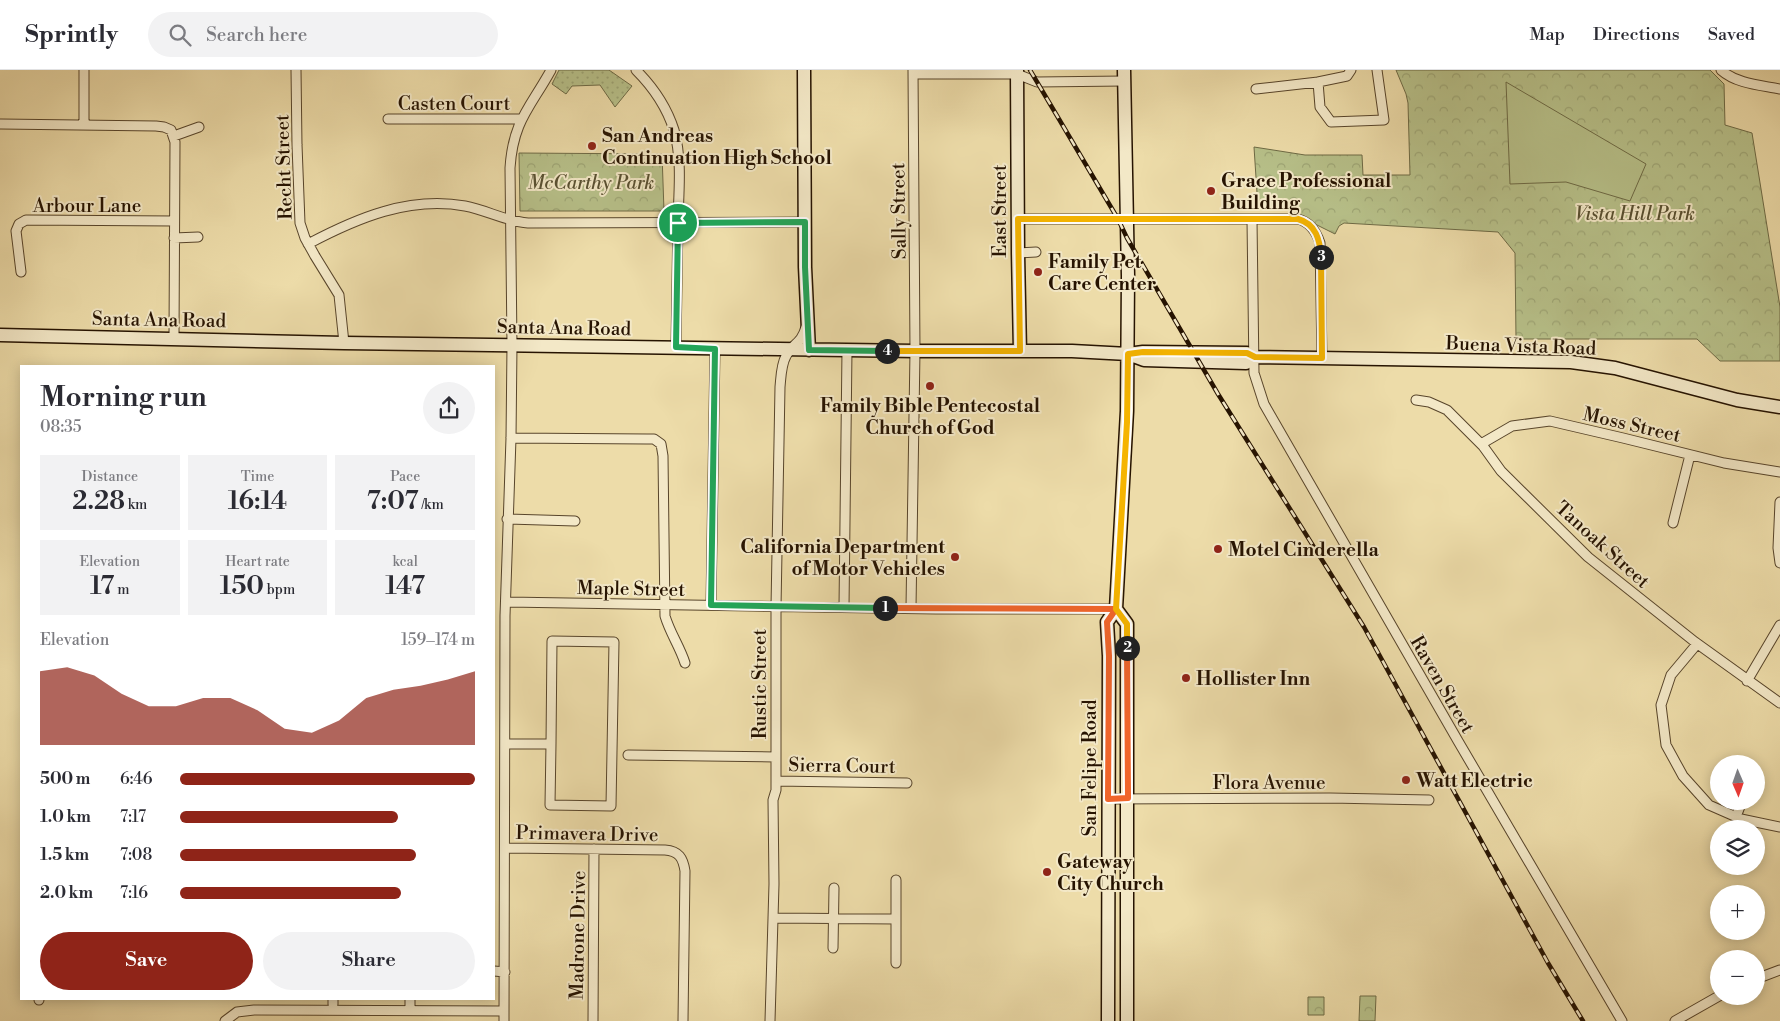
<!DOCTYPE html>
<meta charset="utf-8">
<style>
:root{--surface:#fff;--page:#f2f2f3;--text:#2b2b33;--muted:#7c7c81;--line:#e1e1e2;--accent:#8f2418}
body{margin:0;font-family:"Libre Bodoni",serif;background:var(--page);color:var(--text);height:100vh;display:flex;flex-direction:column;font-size:19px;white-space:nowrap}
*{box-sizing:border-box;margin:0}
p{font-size:16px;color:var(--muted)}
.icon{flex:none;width:28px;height:28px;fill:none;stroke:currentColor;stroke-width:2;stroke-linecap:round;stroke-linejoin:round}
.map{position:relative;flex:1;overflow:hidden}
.drawer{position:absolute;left:20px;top:295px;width:475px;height:635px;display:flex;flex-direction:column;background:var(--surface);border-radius:0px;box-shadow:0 2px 12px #0003}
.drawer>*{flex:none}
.needle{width:32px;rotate:178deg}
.controls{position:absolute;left:1710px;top:685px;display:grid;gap:10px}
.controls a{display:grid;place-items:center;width:55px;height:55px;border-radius:50%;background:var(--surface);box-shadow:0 2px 12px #0003;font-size:25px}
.pin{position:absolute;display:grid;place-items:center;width:42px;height:42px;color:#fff;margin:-21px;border:2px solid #fff;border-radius:50%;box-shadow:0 1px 5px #0007}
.km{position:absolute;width:25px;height:25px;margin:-12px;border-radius:50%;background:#222;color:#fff;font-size:14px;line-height:25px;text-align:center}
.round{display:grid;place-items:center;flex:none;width:52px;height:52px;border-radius:26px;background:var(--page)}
.overview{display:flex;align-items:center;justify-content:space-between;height:85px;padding:0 20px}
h1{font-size:28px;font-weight:600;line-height:38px}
.stats{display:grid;grid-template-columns:repeat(3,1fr);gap:8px;height:85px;padding:5px 20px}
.stats div{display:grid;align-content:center;border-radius:0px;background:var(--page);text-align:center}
.stats b{font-size:25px;font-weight:600}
.stats small{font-size:14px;font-weight:400}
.stats p{font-size:14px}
.chart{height:140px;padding:10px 20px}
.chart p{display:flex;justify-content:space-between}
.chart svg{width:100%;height:90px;margin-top:5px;fill:var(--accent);opacity:.7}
.button{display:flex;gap:10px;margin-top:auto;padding:10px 20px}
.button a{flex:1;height:58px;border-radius:30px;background:var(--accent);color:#fff;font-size:20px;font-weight:600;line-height:58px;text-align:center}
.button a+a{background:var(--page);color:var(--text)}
ul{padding:0 20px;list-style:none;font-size:16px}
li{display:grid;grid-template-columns:80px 60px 1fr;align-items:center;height:38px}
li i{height:12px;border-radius:6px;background:var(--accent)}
header{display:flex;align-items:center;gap:30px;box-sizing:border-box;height:70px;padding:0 25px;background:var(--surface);border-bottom:1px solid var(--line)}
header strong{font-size:24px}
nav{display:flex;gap:28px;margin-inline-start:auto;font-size:18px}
.search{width:350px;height:45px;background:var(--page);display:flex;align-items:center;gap:12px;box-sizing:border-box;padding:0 18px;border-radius:28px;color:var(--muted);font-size:19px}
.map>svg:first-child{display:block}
</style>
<header>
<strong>Sprintly</strong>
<div class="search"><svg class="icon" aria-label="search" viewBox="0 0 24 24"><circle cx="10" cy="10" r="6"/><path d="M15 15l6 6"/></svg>Search here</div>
<nav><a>Map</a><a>Directions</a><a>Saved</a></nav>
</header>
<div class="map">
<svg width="1780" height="951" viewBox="0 0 1780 951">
<defs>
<pattern id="grass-dots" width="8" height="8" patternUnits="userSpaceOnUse" patternTransform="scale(1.25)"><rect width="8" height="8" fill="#b7c089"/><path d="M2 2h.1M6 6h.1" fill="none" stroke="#9da474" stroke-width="1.8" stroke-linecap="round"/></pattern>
<pattern id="forest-crowns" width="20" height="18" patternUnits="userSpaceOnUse" patternTransform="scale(1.25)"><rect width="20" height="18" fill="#b7c089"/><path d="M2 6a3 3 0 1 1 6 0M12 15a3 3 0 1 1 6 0" fill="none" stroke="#9da474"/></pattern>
</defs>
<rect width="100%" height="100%" fill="#eddca9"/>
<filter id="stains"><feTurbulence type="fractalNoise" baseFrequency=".004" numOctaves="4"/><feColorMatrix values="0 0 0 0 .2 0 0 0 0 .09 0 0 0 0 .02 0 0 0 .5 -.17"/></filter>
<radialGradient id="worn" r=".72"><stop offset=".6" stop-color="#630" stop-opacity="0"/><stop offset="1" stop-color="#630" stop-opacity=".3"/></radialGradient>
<!-- grass -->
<path fill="url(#grass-dots)" stroke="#6e6a45" d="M559 0H609L632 16 615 37 600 15 572 16 566 24 552 14Z"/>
<!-- forest -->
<path fill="url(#forest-crowns)" stroke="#6e6a45" d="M1396 0H1710L1724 14 1725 55 1752 63 1780 237V291H1720L1697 269H1516L1515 183 1498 162 1344 153 1339 156 1335 164 1299 146 1292 140 1258 138 1254 77 1305 85H1362L1363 105H1410L1408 33 1406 24Z
M519 83 662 84 664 141H520Z
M1360 926H1376L1375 951H1359Z
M1308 927H1324V945H1308Z"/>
<!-- garden -->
<path fill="#b7c089" stroke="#6e6a45" d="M1506 12 1646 94 1630 131 1566 112 1510 114Z"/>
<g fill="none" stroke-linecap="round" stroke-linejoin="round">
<!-- street casing -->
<g stroke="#58452b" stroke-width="11">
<path id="street" d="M296 0 297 75 300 153 305 168 315 186 339 225 344 273
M636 0C652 16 667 38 674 60 682 88 679 120 678 148 677 191 677 234 676 277
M1721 0C1737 14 1760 15 1780 19
M913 4H1017L1037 12 1124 11
M1318 12 1347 6 1351 0
M1256 19 1318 12 1320 37 1331 52 1384 50 1377 0
M388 49H520
M1 54 156 56 164 57 171 60 175 72 174 268
M84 55V0
M174 66 199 57
M1018 149H1298C1310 152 1316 161 1320 173L1322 288
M1252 150 1254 303 1264 334 1458 671 1622 951
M174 168 198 167
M308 174C357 148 409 126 465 136 487 140 504 151 528 153L805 152
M1018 183 1036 182
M21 202 16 161 19 154 26 150 174 151
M1416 330 1429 332 1447 340 1483 376 1501 401 1588 487 1695 572 1780 633
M511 368 647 369H654L661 374 663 386 665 546C670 563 680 577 685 593
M1481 374 1512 356 1550 351 1623 368 1724 393 1780 402
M1780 432 1778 478 1780 493
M507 449 575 451
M1673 453 1690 385
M506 532 936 539H1116
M711 535 715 279
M844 537 847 280
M911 538 915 281 913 0
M1697 574 1671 605 1661 635 1666 675 1683 706 1709 735 1741 749 1780 757
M1747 611 1780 555
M506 674H551L550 735 611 736 614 572 552 571 551 674
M628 685 775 687
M776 711 907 713
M1108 729 1330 728 1429 730
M1736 747 1742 731
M506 778 665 780C679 781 683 788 685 801L683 951
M896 810V893
M773 848 896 849
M833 878 834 818
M494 901 505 902
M1756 909 1780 900
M39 930V929
M333 934V929
M410 937V929
M225 951 237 942 254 940 504 941
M504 951 505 546 511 368 512 275 510 98C513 51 530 38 551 0
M593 951 594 779
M770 951 774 814 773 730 776 720V537L780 317C781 307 781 295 786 286 792 273 801 275 806 257
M1675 951 1719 926"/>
</g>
<!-- secondary casing -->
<g stroke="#261301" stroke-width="15">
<path id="secondary" d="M804 0 805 197 809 280
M1017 0 1018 183 1020 281
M0 265 344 273 915 281H1072L1128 284
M1255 287 1246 293 1144 290 1128 284 1143 282 1247 283 1255 287 1571 292 1615 298 1737 330 1780 337
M1116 539 1127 554V951
M1108 951 1109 586 1107 552 1116 539 1127 341 1128 206 1124 0"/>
</g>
<!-- street -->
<use href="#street" stroke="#f3e8c7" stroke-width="9"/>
<!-- secondary -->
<use href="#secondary" stroke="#f3e8c7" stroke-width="12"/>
<!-- rail casing -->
<g stroke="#261301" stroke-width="4.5">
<path id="rail" d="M1030 0 1118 149 1127 168 1218 324 1364 557 1548 893 1583 951"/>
</g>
<!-- rail -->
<use href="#rail" stroke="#f3e8c7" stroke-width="2.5" stroke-dasharray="8" stroke-linecap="butt"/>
</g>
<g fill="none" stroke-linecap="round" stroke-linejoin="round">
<!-- split-1 casing -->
<g stroke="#fff" stroke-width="10">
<path id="split-1" d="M678 153 676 277 715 279 711 535 885 538"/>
</g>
<!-- split-2 casing -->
<g stroke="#fff" stroke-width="10">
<path id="split-2" d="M885 538 1116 539 1107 552 1109 586 1108 729 1128 728 1127 578"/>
</g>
<!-- split-3 casing -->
<g stroke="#fff" stroke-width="10">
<path id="split-3" d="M1127 578V554L1116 539 1127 352 1128 284 1143 282 1247 283 1255 287 1322 288 1321 187"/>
</g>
<!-- split-4 casing -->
<g stroke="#fff" stroke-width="10">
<path id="split-4" d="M887 281H1020L1018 149H1298C1316 154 1320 170 1321 187"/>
</g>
<!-- split-5 casing -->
<g stroke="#fff" stroke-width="10">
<path id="split-5" d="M678 153 805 152V197L809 280 887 281"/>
</g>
<!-- split-1 -->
<use href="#split-1" stroke="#22a559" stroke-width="6"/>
<!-- split-2 -->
<use href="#split-2" stroke="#f0652b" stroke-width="6"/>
<!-- split-3 -->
<use href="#split-3" stroke="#f5b400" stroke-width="6"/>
<!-- split-4 -->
<use href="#split-4" stroke="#f5b400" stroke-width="6"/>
<!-- split-5 -->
<use href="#split-5" stroke="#22a559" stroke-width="6"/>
</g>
<!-- markers -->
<g fill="#8f2418" stroke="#f3e8c7" stroke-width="2">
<circle cx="592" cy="76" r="5"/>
<circle cx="1211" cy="121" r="5"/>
<circle cx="1038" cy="202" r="5"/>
<circle cx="930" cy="316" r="5"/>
<circle cx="1218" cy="479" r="5"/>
<circle cx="955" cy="487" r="5"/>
<circle cx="1186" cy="608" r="5"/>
<circle cx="1406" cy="710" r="5"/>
<circle cx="1047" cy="802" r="5"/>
</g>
<g text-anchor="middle" stroke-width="4" stroke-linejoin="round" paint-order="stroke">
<!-- street labels -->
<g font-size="19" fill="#261301" stroke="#f3e8c7">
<text x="454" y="40">Casten Court</text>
<text transform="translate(283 97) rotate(-92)" y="7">Recht Street</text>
<text x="87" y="142">Arbour Lane</text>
<text transform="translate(898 141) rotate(-91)" y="7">Sally Street</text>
<text transform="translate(999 141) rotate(-90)" y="7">East Street</text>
<text transform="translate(159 249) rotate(1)" y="7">Santa Ana Road</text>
<text transform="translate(564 257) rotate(1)" y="7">Santa Ana Road</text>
<text transform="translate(1521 275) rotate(2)" y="7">Buena Vista Road</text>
<text transform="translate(1632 354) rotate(13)" y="7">Moss Street</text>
<text transform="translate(1603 474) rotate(42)" y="7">Tanoak Street</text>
<text transform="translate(631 518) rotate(1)" y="7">Maple Street</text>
<text transform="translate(759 614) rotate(-90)" y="7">Rustic Street</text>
<text transform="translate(1443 614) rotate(60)" y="7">Raven Street</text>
<text transform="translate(842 695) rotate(1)" y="7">Sierra Court</text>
<text transform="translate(1089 698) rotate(-90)" y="7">San Felipe Road</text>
<text x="1269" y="719">Flora Avenue</text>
<text transform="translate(587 763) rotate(1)" y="7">Primavera Drive</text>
<text transform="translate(577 865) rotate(-89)" y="7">Madrone Drive</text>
</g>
<!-- poi labels -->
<g font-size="19" font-weight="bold" fill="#261301" stroke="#f3e8c7" text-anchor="start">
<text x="602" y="72">San Andreas<tspan x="602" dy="22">Continuation High School</tspan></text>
<text x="1221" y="117">Grace Professional<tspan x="1221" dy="22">Building</tspan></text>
<text x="1048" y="198">Family Pet<tspan x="1048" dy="22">Care Center</tspan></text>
<text x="930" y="342" text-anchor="middle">Family Bible Pentecostal<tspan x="930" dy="22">Church of God</tspan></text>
<text x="945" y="483" text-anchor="end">California Department<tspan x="945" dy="22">of Motor Vehicles</tspan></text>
<text x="1228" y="486">Motel Cinderella</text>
<text x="1196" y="615">Hollister Inn</text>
<text x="1416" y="717">Watt Electric</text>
<text x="1057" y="798">Gateway<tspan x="1057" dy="22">City Church</tspan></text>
</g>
<!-- park labels -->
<g font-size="19" font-style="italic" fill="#595031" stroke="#f3e8c7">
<text x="591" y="119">McCarthy Park</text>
<text x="1635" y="150">Vista Hill Park</text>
</g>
</g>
<rect width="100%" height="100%" filter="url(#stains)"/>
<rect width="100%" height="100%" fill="url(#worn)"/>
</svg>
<div class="controls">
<a><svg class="needle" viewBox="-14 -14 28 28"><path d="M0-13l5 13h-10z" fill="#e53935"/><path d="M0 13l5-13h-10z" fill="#7c7c81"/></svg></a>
<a><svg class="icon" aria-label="layers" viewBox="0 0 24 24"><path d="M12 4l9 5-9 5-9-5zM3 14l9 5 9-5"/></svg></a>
<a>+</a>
<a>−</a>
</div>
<div class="pin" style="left:678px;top:153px;background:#1e9e55"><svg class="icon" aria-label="arrive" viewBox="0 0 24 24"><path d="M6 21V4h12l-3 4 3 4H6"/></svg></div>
<b class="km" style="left:885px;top:538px">1</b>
<b class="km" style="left:1127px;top:578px">2</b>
<b class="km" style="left:1321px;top:187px">3</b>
<b class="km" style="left:887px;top:281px">4</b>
<section class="drawer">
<div class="overview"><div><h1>Morning run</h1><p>08:35</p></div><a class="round"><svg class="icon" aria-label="share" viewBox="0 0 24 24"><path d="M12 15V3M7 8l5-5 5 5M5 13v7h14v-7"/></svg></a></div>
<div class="stats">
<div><p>Distance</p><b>2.28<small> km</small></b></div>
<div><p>Time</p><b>16:14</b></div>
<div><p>Pace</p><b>7:07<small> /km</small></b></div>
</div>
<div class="stats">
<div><p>Elevation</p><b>17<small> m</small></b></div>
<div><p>Heart rate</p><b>150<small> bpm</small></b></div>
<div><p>kcal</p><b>147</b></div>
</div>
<div class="chart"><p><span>Elevation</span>159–174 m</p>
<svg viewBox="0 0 160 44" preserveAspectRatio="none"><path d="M0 44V8L10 6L20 10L30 19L40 25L50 25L60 21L70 21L80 27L90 36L100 38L110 32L120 21L130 17L140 15L150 12L160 8V44z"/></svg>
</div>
<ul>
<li><b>500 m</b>6:46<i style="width:100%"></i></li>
<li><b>1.0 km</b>7:17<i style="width:74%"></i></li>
<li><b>1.5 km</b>7:08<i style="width:80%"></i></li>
<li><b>2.0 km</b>7:16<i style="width:75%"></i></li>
</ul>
<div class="button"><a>Save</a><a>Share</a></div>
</section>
</div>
